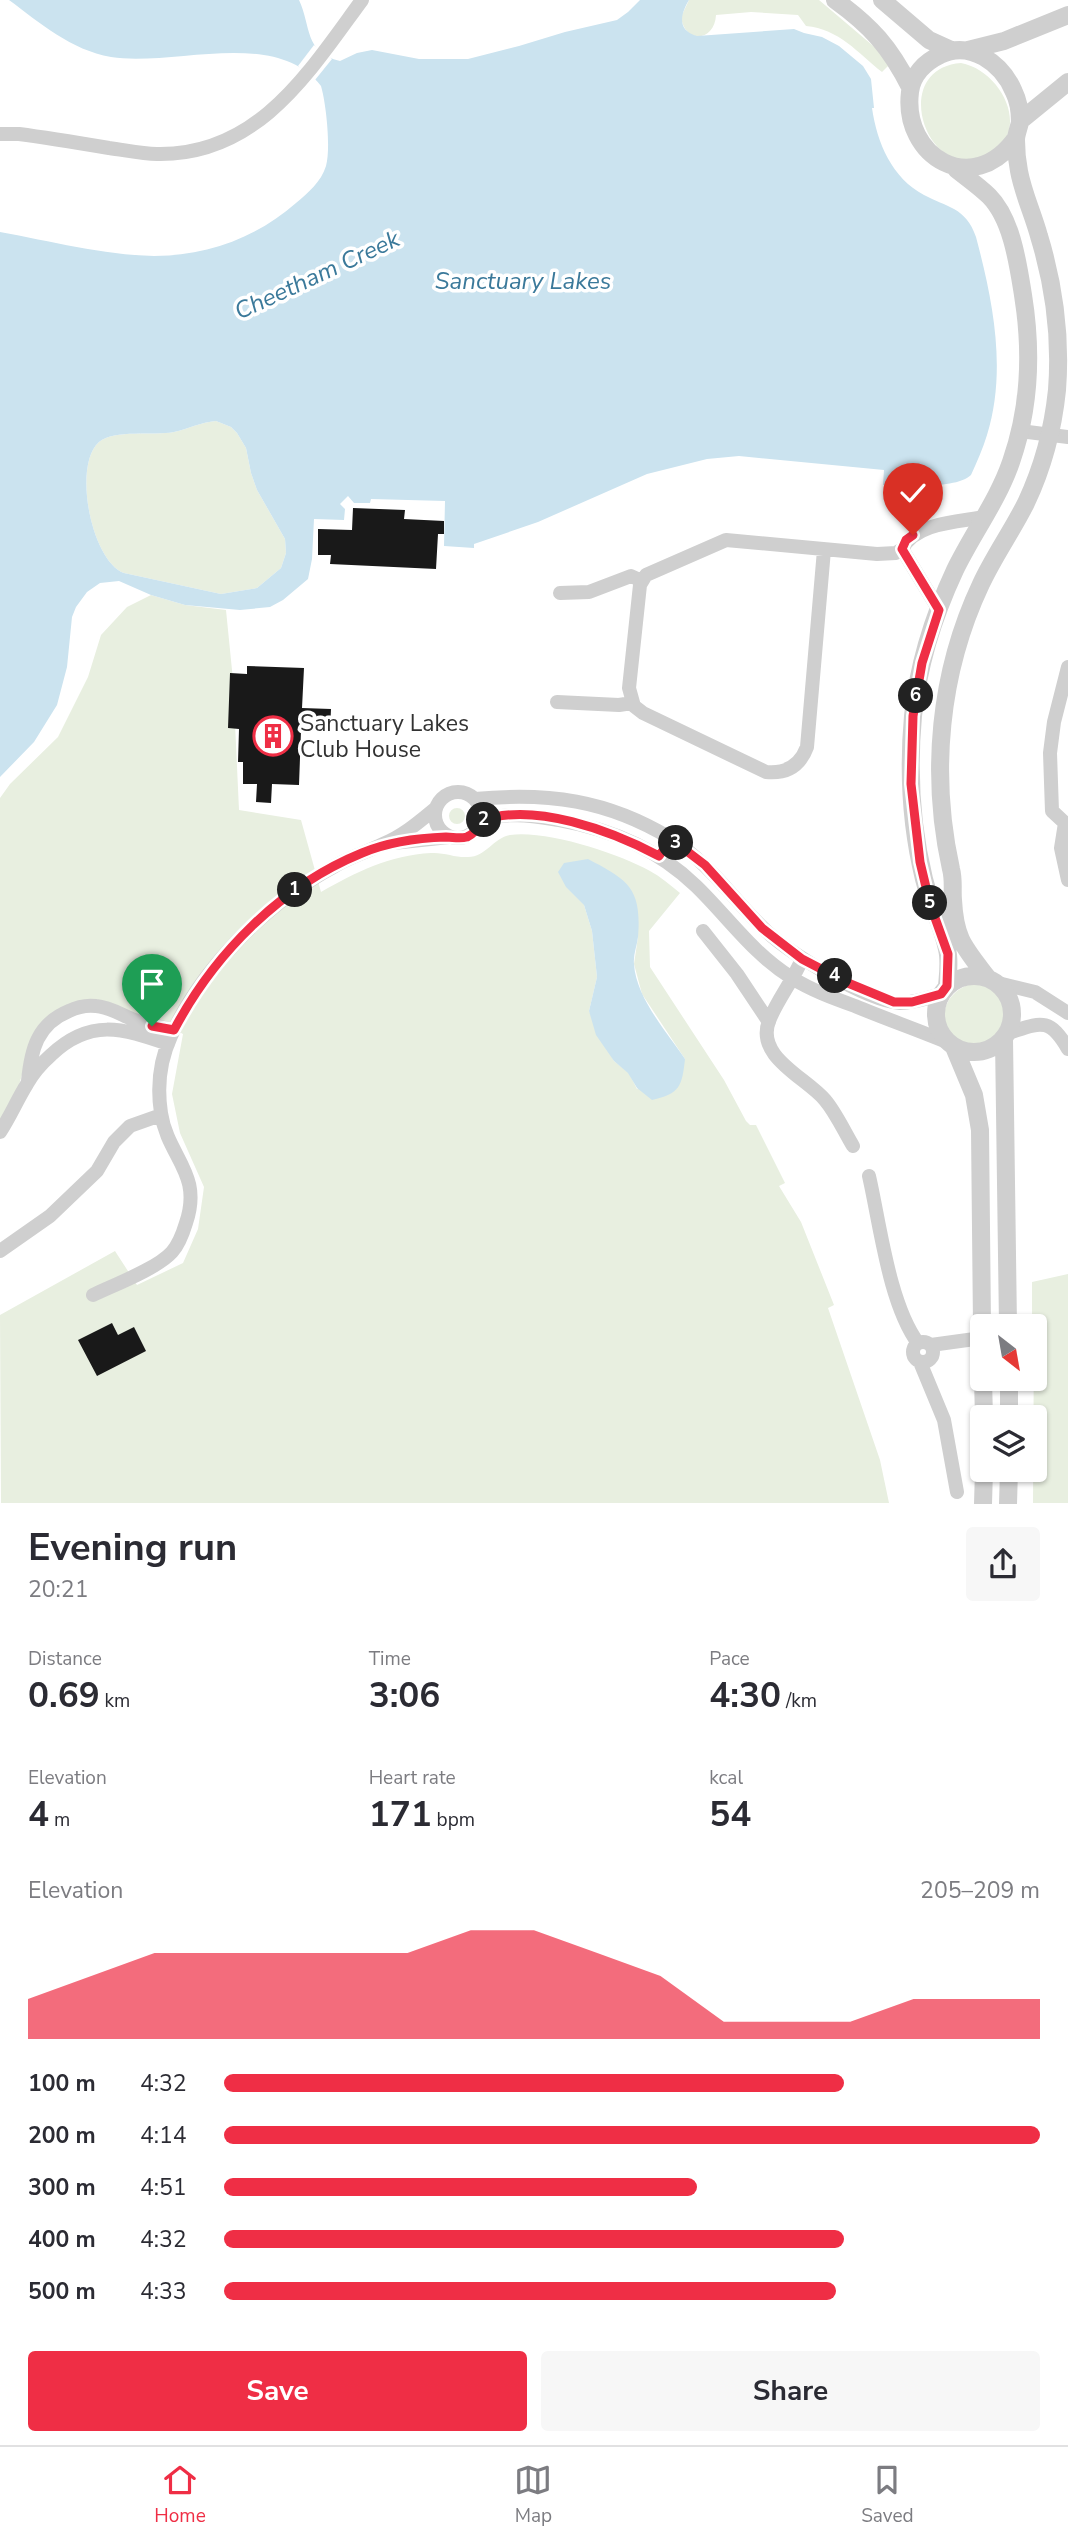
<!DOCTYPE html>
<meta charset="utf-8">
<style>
:root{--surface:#fff;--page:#f7f7f7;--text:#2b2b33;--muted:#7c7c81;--line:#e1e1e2;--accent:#ef2e45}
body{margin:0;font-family:"Nunito Sans",sans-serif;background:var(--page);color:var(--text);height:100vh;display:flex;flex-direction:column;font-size:26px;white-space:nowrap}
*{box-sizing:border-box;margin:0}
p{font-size:23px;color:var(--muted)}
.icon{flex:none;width:38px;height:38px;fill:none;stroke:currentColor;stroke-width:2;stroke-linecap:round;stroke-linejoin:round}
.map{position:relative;height:1504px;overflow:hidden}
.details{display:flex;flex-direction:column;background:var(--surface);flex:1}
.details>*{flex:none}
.needle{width:46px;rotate:149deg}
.tools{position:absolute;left:970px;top:1314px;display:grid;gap:14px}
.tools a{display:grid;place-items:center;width:77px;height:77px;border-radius:7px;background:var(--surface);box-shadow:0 2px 5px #0004;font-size:35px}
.pin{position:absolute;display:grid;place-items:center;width:60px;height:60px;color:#fff;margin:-72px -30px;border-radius:50% 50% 50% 0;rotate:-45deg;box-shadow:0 0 7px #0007}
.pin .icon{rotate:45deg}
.km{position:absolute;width:35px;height:35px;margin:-18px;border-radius:50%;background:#222;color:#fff;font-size:19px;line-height:35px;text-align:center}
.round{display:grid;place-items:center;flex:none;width:74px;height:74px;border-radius:7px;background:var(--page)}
.head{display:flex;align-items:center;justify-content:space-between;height:119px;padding:0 28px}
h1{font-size:38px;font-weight:700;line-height:52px}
.figures{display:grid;grid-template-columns:repeat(3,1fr);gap:10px;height:119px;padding:7px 28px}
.figures div{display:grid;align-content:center}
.figures b{font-size:35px;font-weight:700}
.figures small{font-size:19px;font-weight:400}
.figures p{font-size:19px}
.chart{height:196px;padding:14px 28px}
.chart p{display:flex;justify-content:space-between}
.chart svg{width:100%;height:126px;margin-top:7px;fill:var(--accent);opacity:.7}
.cta{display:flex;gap:14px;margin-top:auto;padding:14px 28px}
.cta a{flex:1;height:80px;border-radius:7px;background:var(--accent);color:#fff;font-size:28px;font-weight:700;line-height:80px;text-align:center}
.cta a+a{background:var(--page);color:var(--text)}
ul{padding:0 28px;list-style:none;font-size:23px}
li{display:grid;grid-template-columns:112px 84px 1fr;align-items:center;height:52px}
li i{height:18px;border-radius:9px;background:var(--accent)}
.tabs{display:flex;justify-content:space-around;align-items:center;height:98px;border-top:2px solid var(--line);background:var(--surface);font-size:19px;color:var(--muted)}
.tabs a{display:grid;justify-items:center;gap:4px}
.tabs .on{color:var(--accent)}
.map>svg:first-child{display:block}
</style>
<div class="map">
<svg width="1068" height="1504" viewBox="0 0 1068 1504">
<rect width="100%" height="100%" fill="#fff"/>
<!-- green -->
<path fill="#e8efe0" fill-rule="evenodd" d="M689 0H819L878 50 889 65 882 72C858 53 839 29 806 26L798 15 751 12 716 15C715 41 685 45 681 17Z
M961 63C1004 71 1034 137 984 156 979 157 973 161 968 161 919 161 896 68 961 63Z
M216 421 231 427 237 433 246 448 251 473 257 490 285 539 286 553 281 568 257 588 221 594 124 573C92 562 72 466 99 442 115 429 153 436 174 432 188 429 201 422 216 421Z
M151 595 185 605 226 610 233 680 239 810 301 820 321 892C356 872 390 855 431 853 444 852 456 858 468 857 486 857 493 838 510 835 547 830 617 853 650 871 661 877 670 885 680 893L649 931 650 967 724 1080 746 1121 750 1125H756L785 1183 779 1186 801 1222 834 1305 828 1308 880 1460 889 1503H1L0 1315 115 1251 137 1285 183 1263 198 1229 204 1187 180 1133 172 1094 183 1034 158 1021 92 999 34 1034 16 1095 0 1122V798L10 784 58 737 88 677 101 635 127 607ZM584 905 638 937 634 964 642 994 685 1059 637 1089 629 1073 614 1061 589 1011 597 977 592 931Z
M449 816a8 8 0 1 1 16 0a8 8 0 1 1-16 0Z
M971 984C1039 985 990 1078 952 1034 935 1015 949 990 971 984Z
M1068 1274V1503H1033L1034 1326H1032V1282Z"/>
<!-- water -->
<path fill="#cbe3ef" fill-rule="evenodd" d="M9 0H299C311 25 304 53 340 61L357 53 372 50 419 59H468L519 46 565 32 617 20 628 12 640 0H689C680 15 677 30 697 36L794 29 804 33 822 37 839 46 863 66 871 79 874 108H872C877 143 892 178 924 195 946 207 966 207 976 237 993 301 1007 370 987 435 983 448 977 462 971 475 955 490 905 484 883 485L884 470 739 456 707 459 647 474 538 522 474 544V548L444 546 445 501 371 499 370 503H354L348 496 340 504 345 509 344 520 314 519 312 559 308 579 283 600 270 607 240 610 185 605 151 595 119 581 100 583 87 592 76 607 72 617 67 667 57 705 34 742 0 777V232C50 241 103 255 154 256 207 256 256 238 296 203 308 193 321 182 326 166 331 148 326 103 321 86 275 27 174 67 111 57 71 50 40 23 9 0ZM216 421 231 427 237 433 246 448 251 473 257 490 285 539 286 553 281 568 257 588 221 594 124 573C92 562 72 466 99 442 115 429 153 436 174 432 188 429 201 422 216 421Z
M588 859C628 880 642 888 638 937 637 946 633 955 634 964 636 998 667 1032 685 1059 682 1086 680 1094 652 1100L637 1088 628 1073 614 1061 596 1035 589 1011 597 977 592 931 584 905 566 887 558 872 564 863Z"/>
<!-- pier -->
<path fill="#fff" d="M314 45 332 59 315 80 298 66Z"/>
<!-- building -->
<path fill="#191919" d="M353 508 405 510 404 519 444 521V534H438L436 569 330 564 331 555H318V529L352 530Z
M247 666 304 668 302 708 331 709 330 732 301 731 299 785 272 784 271 803 256 802 257 784H243V762H238L239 729 228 728 230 673 247 674Z
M112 1323 118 1335 134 1327 146 1351 97 1376 78 1340Z"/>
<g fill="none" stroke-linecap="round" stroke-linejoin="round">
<!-- minor -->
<path stroke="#cfcfcf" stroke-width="14" d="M0 134H19C49 138 79 143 109 148 125 150 141 154 157 154 258 156 309 72 362 0
M1020 431 1068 437
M824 550 807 747C800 766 786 774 766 772L643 713 634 706 629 688 640 585 646 575 726 540 877 554 896 553 902 549
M560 593 589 592 631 576 642 581
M939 610 902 549C916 522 958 522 985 517
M1068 667 1054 722 1050 753 1052 811 1065 823 1061 848 1068 880
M557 702 619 705 632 703
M435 815a23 23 0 1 1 46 0a23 23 0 1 1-46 0Z
M475 799C548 792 607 800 670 838 710 864 729 894 761 926 786 952 865 1000 900 1003 914 1003 928 998 941 994
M481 821C507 811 533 816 559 820 610 829 659 850 696 886 728 917 753 954 792 978 811 990 833 998 855 1006 886 1019 918 1030 949 1043
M393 843 449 837
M703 931 737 974 769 1022
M802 959C793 981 777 1000 769 1021 755 1057 807 1078 825 1100 836 1113 844 1131 853 1146
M998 983 1035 992 1068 1013
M1008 1033C1040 1023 1049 1016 1068 1049
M28 1081C31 1050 37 1024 69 1011 77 1007 87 1005 96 1006 109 1007 120 1014 132 1019 145 1024 160 1027 174 1030
M0 1132C10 1117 17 1100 27 1084 33 1073 42 1063 51 1055 90 1018 122 1028 168 1044
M869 1176C880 1224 889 1304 918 1343
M0 1251 50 1216 97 1171 114 1142 130 1126 161 1115
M93 1295C114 1285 158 1268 172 1252 179 1244 183 1233 186 1223 203 1173 168 1158 161 1113 157 1087 160 1060 171 1036 203 966 268 902 335 866 350 857 367 852 383 844 403 836 419 822 436 808
M913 1352a10 10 0 1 1 20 0a10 10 0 1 1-20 0Z
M931 1345 982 1338
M920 1362 944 1420 957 1492"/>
<!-- tertiary -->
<path stroke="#cfcfcf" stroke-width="18" d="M835 0C871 26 890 47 910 87
M882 0 929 40 951 50
M968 50 1004 41 1068 15
M1020 121 1068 82
M936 1014a38 38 0 1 1 76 0a38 38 0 1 1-76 0Z
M987 977C964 947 955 939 953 900 952 890 954 880 951 869 930 774 939 673 981 584 994 556 1012 531 1026 503 1043 467 1053 429 1057 390 1061 338 1054 285 1039 236 1033 214 1023 193 1019 171 1017 161 1016 150 1016 140 1016 134 1019 128 1020 122 1020 112 1018 100 1014 92 1002 63 970 40 940 55 925 62 912 75 910 92 902 157 973 199 1016 138
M947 986C948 974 950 961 947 949 942 925 930 903 924 879 911 826 908 771 913 716 918 666 934 615 955 570 973 533 998 500 1011 462 1030 408 1032 351 1023 295 1018 264 1012 219 989 196 979 186 967 178 956 169
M1004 1039 1008 1326
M954 1047 974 1095 980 1130 982 1326
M983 1379 984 1418
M1009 1379V1418
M983 1504 984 1470
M1008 1504 1009 1470"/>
</g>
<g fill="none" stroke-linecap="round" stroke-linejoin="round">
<!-- route casing -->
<g stroke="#fff" stroke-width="14">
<path id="route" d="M152 1026 174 1030C214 954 281 886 362 853 388 842 417 838 446 837 453 837 459 839 467 837 474 834 478 828 481 821 533 801 612 831 659 856L671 839 705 865 762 928 802 959 848 983 894 1002H912L941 994 947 986 948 954 930 904 920 862 911 784 913 716 917 692 922 663 939 610 902 549 906 540 913 535"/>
</g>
<!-- route -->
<use href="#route" stroke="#ef2e45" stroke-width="9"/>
</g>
<!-- icons -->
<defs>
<g id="building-ring" transform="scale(2.0125)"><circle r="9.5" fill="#fff" stroke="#ef2e45" stroke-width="1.5"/><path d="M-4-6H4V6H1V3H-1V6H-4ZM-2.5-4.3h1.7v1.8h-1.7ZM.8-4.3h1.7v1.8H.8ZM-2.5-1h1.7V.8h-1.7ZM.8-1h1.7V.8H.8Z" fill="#ef2e45"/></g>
</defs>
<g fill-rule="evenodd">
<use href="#building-ring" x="273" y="736"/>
</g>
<g text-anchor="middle" stroke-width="7" stroke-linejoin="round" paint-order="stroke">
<!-- poi labels -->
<g font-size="23" fill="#323232" stroke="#fff" text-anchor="start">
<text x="300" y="731">Sanctuary Lakes<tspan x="300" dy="26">Club House</tspan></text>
</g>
<!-- water labels -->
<g font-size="24" font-style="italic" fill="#3a799a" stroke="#fff">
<text transform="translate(317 275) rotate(-25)" y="8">Cheetham Creek</text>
<text x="523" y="289">Sanctuary Lakes</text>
</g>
</g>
</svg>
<div class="tools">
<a><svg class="needle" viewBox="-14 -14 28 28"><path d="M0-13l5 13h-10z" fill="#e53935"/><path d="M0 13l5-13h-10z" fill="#7c7c81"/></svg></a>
<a><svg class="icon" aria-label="layers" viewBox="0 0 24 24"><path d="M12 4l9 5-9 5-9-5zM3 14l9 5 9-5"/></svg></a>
</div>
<div class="pin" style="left:152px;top:1026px;background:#1e9e55"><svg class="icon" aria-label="arrive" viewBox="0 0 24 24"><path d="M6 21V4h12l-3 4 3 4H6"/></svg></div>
<div class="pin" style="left:913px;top:535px;background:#d93025"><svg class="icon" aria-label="check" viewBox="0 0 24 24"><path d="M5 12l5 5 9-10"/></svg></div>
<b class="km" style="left:295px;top:890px">1</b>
<b class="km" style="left:484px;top:820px">2</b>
<b class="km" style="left:676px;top:843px">3</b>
<b class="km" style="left:835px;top:976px">4</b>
<b class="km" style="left:930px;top:903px">5</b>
<b class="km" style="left:916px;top:696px">6</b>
</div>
<section class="details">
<div class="head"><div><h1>Evening run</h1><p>20:21</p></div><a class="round"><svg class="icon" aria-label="share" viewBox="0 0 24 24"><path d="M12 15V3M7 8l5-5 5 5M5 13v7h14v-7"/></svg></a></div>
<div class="figures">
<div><p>Distance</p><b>0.69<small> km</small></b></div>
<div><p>Time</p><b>3:06</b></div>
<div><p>Pace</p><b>4:30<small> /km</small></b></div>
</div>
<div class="figures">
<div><p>Elevation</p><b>4<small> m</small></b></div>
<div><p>Heart rate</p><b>171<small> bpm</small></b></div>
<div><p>kcal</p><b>54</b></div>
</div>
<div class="chart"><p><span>Elevation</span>205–209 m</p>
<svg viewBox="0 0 160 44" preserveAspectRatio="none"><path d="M0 44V30L10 22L20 14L30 14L40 14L50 14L60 14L70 6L80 6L90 14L100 22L110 38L120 38L130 38L140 30L150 30L160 30V44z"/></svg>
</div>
<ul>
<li><b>100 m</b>4:32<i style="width:76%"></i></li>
<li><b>200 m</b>4:14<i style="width:100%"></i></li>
<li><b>300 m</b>4:51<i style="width:58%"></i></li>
<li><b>400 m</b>4:32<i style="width:76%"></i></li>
<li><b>500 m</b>4:33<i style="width:75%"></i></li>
</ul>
<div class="cta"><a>Save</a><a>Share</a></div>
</section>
<nav class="tabs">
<a class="on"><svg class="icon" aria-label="home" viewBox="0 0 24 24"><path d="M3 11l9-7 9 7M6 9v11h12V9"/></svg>Home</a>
<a><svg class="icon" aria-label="map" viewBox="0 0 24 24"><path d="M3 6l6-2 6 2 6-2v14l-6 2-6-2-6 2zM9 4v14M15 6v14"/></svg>Map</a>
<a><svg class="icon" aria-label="saved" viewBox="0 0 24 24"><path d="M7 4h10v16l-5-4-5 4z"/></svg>Saved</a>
</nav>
